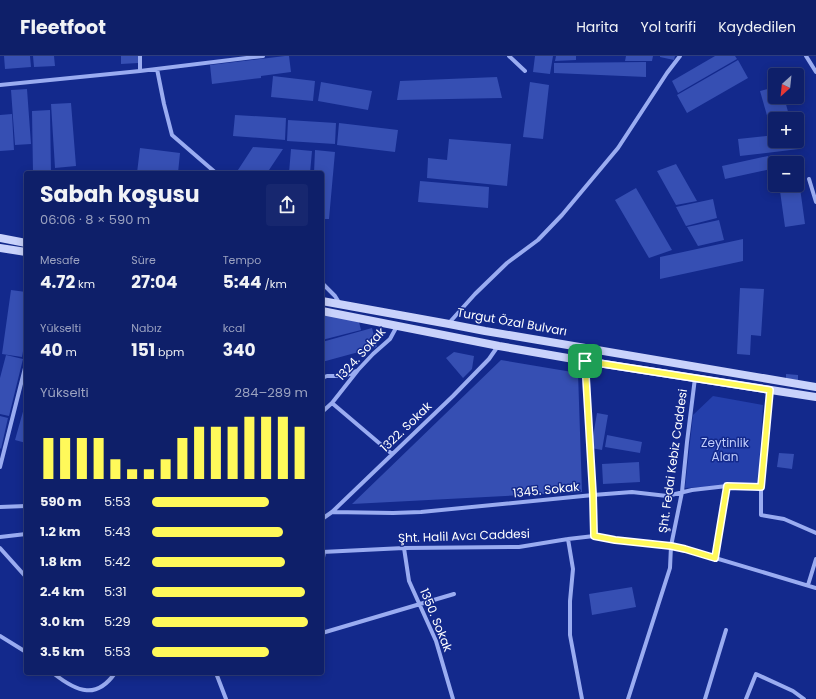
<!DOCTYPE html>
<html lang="tr">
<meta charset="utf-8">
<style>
:root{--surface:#0e1f69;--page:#17276f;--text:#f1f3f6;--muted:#9ba2c0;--line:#2e3d7d;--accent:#fff95a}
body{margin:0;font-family:Poppins,sans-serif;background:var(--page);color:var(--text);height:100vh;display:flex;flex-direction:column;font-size:15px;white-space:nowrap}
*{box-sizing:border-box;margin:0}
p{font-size:13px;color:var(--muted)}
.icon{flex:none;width:22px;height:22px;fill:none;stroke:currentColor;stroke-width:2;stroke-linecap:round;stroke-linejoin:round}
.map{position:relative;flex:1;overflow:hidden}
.sheet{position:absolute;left:24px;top:115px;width:300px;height:504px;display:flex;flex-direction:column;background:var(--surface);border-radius:4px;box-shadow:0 2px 10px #0003,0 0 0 1px var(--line)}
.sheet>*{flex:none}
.needle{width:26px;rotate:207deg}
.tools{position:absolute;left:768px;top:12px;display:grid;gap:8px}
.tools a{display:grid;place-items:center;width:36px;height:36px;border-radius:4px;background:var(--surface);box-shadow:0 2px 10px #0003,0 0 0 1px var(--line);font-size:20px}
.pin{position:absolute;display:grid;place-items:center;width:34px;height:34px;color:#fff;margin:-17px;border-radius:8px;box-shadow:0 2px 6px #0006}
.round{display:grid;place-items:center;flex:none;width:42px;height:42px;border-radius:4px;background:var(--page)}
.summary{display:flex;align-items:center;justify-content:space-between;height:68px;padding:0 16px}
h1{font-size:22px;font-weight:700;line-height:30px}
.metrics{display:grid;grid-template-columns:repeat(3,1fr);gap:6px;height:68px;padding:4px 16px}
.metrics div{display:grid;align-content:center}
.metrics b{font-size:17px;font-weight:700}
.metrics small{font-size:11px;font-weight:400}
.metrics p{font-size:11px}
.chart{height:112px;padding:8px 16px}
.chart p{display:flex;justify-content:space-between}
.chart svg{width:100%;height:72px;margin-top:4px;stroke:var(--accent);stroke-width:6}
ul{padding:0 16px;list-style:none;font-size:13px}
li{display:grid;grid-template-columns:64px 48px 1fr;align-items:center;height:30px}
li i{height:10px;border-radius:5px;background:var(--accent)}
header{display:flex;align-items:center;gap:24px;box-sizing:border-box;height:56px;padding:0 20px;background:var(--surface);border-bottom:1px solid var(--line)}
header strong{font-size:19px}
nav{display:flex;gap:22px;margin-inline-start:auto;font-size:14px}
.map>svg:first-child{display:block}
</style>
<header>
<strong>Fleetfoot</strong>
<nav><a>Harita</a><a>Yol tarifi</a><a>Kaydedilen</a></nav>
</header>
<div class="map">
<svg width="816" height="643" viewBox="0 0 816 643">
<rect width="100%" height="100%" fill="#13298c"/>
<!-- green -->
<path fill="#243fab" d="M713 340 763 349 758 428 685 432 693 359Z"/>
<!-- building -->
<path fill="#364fb3" d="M4 0H30L31 11 5 13Z
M33 0H54L55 10 34 11Z
M121 0H138V7L121 8Z
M285 0H289L291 16 261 20V22L212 28 210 9Z
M535 0H553L550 18 533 16Z
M556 0H576V4L555 5Z
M626 0H653L652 5H625Z
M660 0H675L674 4 660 1Z
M715 0H735L737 3 678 37 672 25Z
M738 4 748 22 687 57 677 39Z
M646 6V21L554 17V7Z
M273 20 315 25 313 45 271 41Z
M497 21 502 42 397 44 400 25Z
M321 26 372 35 368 54 318 45Z
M530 26 549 29 543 83 523 81Z
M775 31V41H784L790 63H775V77H772L760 35Z
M27 33 31 88 15 89 11 34Z
M71 47 76 110 55 112 51 48Z
M50 54 51 117H33L32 55Z
M12 58 14 94 0 95V59Z
M235 59 286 62 285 84 233 80Z
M288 64 336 67 335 88 287 85Z
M339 67 398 74 395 96 337 89Z
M775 79V85H798L799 93 740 100 738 83Z
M449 83 511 88 507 130 427 122 428 102 447 104Z
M253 91 283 93 267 117H236Z
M140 92 180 97 178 117H137Z
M291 93 312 95 310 117H289Z
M315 94 335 96 329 163H322V117H314Z
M768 100 771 113 725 123 722 110Z
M676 108 697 145 676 149 657 115Z
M420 125 489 131 488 152 418 146Z
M636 132 672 194 649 202 615 144Z
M800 132 805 168 785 171 780 135Z
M713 143 717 162 686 170 676 151Z
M719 164 724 184 698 190 687 171Z
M743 183V205L660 223V201Z
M740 232 764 233 761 280 751 279 750 299 737 298Z
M11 234 26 236V278L22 301 2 298Z
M328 259 359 266 361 274 322 284V261Z
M372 272 377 291 322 306V286Z
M454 296 474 300 472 313 463 322 446 302Z
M6 299 23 303 9 360 0 358V322Z
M501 304 578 317 582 436 352 448Z
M786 318 798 319V324L786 323Z
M26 345V387L15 384Z
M597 357 608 359 602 394 591 392Z
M0 360 8 362 1 393 0 392Z
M607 379 642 386 640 397 605 391Z
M779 397 794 398 792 413 777 411Z
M639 406 640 426 603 428 602 408Z
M632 531 636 551 592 559 589 538Z"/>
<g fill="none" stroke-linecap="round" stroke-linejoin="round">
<!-- street -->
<path stroke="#9aacf1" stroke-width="4" d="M140 0V15
M509 0 525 15
M806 0 816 16
M157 13 164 48 172 79 216 117
M0 29 140 15 263 0
M809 123 816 146
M322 227 335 240 340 248
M449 267 475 238 507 207 538 184 562 159 618 92 667 17 680 0
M585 305 593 439 594 480
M322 322 327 320H345L356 315
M770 334 761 431V459L784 463 816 477
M332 347 392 398
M322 356 332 347 358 314 373 298 390 283 397 270
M0 411 26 308
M0 451 26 450
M332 456 393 457 421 456 593 439 632 436 667 440 692 434 727 430 761 431
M322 463 332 456 453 340 489 303 498 290
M0 481 26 478
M568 483 573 513 570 545V579L582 643
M0 492 26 521
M404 492 409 525 436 585 453 643
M322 496 404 492 519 491 568 483 594 480 685 493 816 532
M715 502 727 430
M322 507 324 496
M808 529 816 503
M322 577 454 538
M0 580 26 596
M53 617C78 637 97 643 115 617
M216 617 226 643
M628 643 670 512 671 490 682 436 687 386 695 322
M705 643 726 574
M746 643 756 618 793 635 804 643"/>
<!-- secondary -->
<path stroke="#c9d2fb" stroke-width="8" d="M0 182 26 187
M0 192 26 196
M322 245 449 268 485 275 816 331
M322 255 499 290 585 305 816 341"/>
</g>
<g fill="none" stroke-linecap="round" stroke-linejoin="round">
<!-- route casing -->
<g stroke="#fff" stroke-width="8">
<path id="route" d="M585 305 770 334 761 431 727 430 715 502 685 493 671 490 615 484 594 480 593 439Z"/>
</g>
<!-- route -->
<use href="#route" stroke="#fff95a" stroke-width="5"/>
</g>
<g text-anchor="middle" stroke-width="3" stroke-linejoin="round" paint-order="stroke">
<!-- street labels -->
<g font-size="12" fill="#fff" stroke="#13298c">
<text transform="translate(512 266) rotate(10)" y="4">Turgut Özal Bulvarı</text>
<text transform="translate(361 298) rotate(-48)" y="4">1324. Sokak</text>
<text transform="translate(406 371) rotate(-44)" y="4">1322. Sokak</text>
<text transform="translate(673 405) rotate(-82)" y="4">Şht. Fedai Kebiz Caddesi</text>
<text transform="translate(546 434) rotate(-6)" y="4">1345. Sokak</text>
<text transform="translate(464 480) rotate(-2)" y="4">Şht. Halil Avcı Caddesi</text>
<text transform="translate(436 564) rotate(68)" y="4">1350. Sokak</text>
</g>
<!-- park labels -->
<g font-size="12" fill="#c1cdfc" stroke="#13298c">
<text x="725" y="391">Zeytinlik<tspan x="725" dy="14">Alan</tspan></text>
</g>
</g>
</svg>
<div class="tools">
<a><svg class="needle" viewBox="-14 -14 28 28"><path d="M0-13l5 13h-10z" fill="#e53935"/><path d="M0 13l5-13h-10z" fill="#9ba2c0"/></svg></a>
<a>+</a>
<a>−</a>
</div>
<div class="pin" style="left:585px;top:305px;background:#1e9e55"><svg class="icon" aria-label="arrive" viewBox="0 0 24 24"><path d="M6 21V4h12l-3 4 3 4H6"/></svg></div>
<section class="sheet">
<div class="summary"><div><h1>Sabah koşusu</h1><p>06:06 · 8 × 590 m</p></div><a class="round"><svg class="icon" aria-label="share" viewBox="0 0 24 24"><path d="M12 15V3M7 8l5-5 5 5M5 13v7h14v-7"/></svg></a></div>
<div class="metrics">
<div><p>Mesafe</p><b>4.72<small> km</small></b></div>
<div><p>Süre</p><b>27:04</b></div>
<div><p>Tempo</p><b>5:44<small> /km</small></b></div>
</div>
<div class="metrics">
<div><p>Yükselti</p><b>40<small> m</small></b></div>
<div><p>Nabız</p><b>151<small> bpm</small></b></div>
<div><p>kcal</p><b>340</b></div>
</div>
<div class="chart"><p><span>Yükselti</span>284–289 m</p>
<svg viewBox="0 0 160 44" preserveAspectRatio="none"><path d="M5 44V19M15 44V19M25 44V19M35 44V19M45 44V32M55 44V38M65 44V38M75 44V32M85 44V19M95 44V12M105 44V12M115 44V12M125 44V6M135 44V6M145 44V6M155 44V12"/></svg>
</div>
<ul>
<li><b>590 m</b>5:53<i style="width:75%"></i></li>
<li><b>1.2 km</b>5:43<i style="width:84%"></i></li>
<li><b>1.8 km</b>5:42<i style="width:85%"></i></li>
<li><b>2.4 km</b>5:31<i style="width:98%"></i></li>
<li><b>3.0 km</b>5:29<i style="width:100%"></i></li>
<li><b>3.5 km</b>5:53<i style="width:75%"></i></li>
</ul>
</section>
</div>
